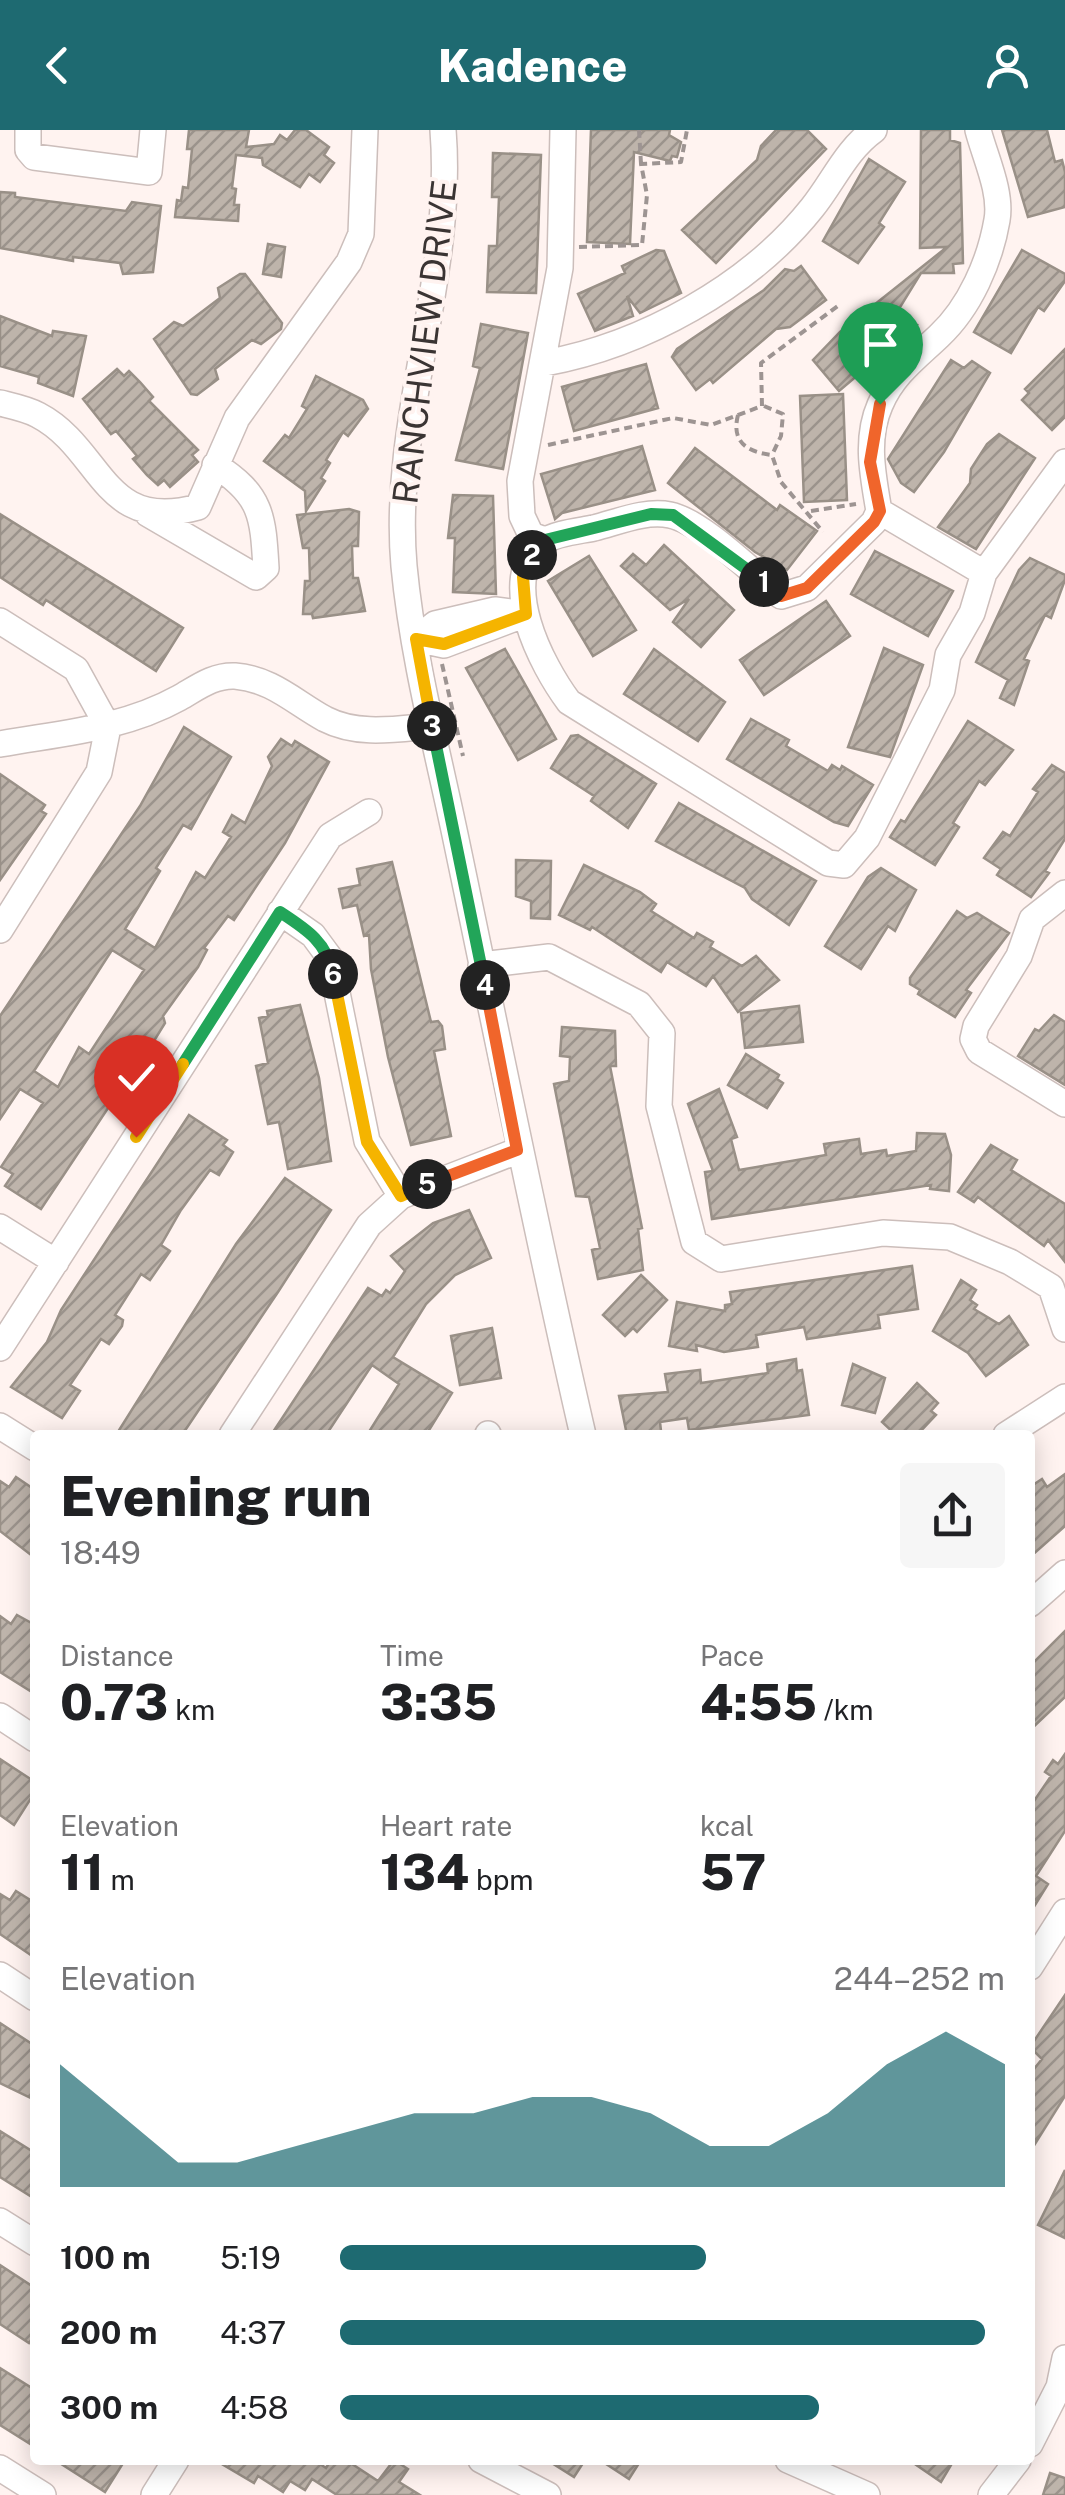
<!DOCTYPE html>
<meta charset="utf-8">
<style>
:root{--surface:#fff;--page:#f6f6f6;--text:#202124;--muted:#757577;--accent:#1e6a71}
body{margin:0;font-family:"Public Sans",sans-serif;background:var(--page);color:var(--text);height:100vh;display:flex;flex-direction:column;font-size:38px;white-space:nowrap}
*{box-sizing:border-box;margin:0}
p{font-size:32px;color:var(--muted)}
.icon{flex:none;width:55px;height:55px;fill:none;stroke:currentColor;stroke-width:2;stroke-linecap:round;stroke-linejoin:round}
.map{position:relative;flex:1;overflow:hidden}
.panel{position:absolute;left:30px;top:1300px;width:1005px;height:1035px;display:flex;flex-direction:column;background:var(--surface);border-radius:10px;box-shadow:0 5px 25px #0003}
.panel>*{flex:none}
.pin{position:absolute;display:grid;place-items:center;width:85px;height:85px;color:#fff;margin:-102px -42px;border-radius:50% 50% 50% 0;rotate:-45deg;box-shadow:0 0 10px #0007}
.pin .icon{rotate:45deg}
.km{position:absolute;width:50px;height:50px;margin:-25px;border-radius:50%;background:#222;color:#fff;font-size:28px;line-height:50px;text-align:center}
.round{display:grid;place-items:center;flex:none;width:105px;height:105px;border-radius:10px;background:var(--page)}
.head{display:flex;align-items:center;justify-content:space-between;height:170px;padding:0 30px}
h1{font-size:55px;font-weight:800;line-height:75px}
.figures{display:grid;grid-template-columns:repeat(3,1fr);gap:15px;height:170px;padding:10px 30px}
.figures div{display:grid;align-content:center}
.figures b{font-size:50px;font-weight:800}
.figures small{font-size:28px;font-weight:400}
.figures p{font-size:28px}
.chart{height:280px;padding:20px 30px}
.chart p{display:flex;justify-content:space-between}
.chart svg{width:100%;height:180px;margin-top:10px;fill:var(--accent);opacity:.7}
ul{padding:0 30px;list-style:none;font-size:32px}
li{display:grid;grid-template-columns:160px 120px 1fr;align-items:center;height:75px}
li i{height:25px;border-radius:12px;background:var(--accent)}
header{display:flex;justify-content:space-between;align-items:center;height:130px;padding:0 30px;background:var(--accent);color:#fff;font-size:45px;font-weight:800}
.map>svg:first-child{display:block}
</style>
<header><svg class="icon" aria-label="back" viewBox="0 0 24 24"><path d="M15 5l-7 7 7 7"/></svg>Kadence<svg class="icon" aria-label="person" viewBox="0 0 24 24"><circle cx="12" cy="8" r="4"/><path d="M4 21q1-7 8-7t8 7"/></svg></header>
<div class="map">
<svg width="1065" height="2365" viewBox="0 0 1065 2365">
<defs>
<pattern id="building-hatch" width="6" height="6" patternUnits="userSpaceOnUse" patternTransform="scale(2.5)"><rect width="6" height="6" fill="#beb4ab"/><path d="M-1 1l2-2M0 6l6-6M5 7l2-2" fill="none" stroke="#9b938c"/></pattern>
</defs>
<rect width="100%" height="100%" fill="#fff3f0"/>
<!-- building -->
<path fill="url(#building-hatch)" stroke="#999087" stroke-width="2.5" fill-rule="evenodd" d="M189 0H249L246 17 274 14 280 5 287 10 295 0H306L329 17 324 25 334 33 320 52 309 44 300 57 263 35 262 28 236 25 232 58 236 59 234 75H239L238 91 175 87 177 70 181 71 183 57 188 58 192 19H187Z
M591 0H670L669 5 681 12 677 27 672 26 670 31 634 22 630 114 587 112Z
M776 0H807L826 19 716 133 682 100 757 30 761 16Z
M921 0H950V10L960 13 963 133 953 134 954 143H921L897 182 917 195 839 261 813 230 840 202 947 117 920 118Z
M1002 0H1047L1055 32 1062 30 1065 42V77L1028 87Z
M493 23 541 25 536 163 487 162 489 116H497L499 67H492Z
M869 29 905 52 879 93 884 97 858 133 823 111Z
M0 62 15 63V67L126 81 132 72 161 76 153 142 123 144 120 133 73 127V131L0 118Z
M268 114 285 117 281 147 263 144Z
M656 120 664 121 681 163 640 183 627 166 633 186 595 201 578 164 625 143 622 136Z
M1022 120 1065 144V151L1044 181 1038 177 1011 223 974 202Z
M801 136 826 170 790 197 776 199 713 253 710 249 696 260 672 227 677 219 764 160 785 139 794 141Z
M240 144H245L282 193 281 199 261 214 252 210 215 239 218 249 197 265 191 264 154 209 174 192 183 196 220 168 218 158Z
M0 186 52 206 53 201 86 206 73 266 38 253 39 247 0 236Z
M481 194 528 203 503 339 456 330 480 238 473 236Z
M1065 219V287L1052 300 1022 270 1029 263 1025 259Z
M951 230 964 238 972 231 990 243 944 322 914 362 901 353 888 329Z
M646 234 658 278 574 301 562 257Z
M117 239 124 246 129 241 140 252 153 267 149 271 198 320 192 325 198 332 170 357 164 350 158 355 147 345 133 329 137 326 116 301 111 304 83 269Z
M316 246 363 270 368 279 348 306 343 302 326 330 330 333 321 348 325 351 306 381 305 361 264 331 285 305 289 308 307 279 302 276Z
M843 264 847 370 804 372 800 266Z
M999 304 1035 328 976 419 938 397 970 353 971 339 987 314Z
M642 316 655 360 562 383 555 389 541 344Z
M695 318 777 380 780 375 817 401 787 440 755 422 668 353Z
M453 365 493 366 496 464 453 462 455 408H448Z
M349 379 359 382 358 416H352L353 448H358L365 481 313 488 312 484H303L305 451H310L309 418H303L297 385Z
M0 384 183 498 156 541 46 470 43 475 0 447Z
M664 415 734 480 701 517 673 492 689 469 670 480 621 436 633 424 646 435Z
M875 421 953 461 928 506 851 464Z
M589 426 636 500 593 526 548 451Z
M1030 428 1065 445V450L1051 488 1045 485 1024 529 1029 531 1014 575 1000 568 1008 550 976 532 1019 440Z
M826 471 850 506 764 565 740 530Z
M884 518 923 535 890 627 848 617Z
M505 519 556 609 518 630 466 538Z
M654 519 725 572 698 611 624 564Z
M751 589 789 610 786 616 828 641 832 635 840 640 842 636 873 655 848 696 834 692 727 629Z
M968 591 1013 620 985 655 979 651 953 693 959 697 935 735 890 707 901 690 905 692Z
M184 597 231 627 191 699 183 695 156 738 160 741 125 799 155 818 196 742 205 748 231 707 223 702 232 685 245 693 272 636 268 627 281 609 292 616 295 611 329 632 285 713 234 790 228 786 204 818 207 820 198 837 163 886 165 893 117 971 114 969 41 1079 5 1056 13 1044 1 1037 43 973 20 959 0 989V886L140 676ZM112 820 144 840 89 924 79 917 58 957 34 941Z
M578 605 656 654 628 698 591 671 594 666 551 638 571 606Z
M1052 635 1065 643V709L1045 741 1049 743 1031 767 997 745 1001 739 984 728 1003 702 1010 706 1038 662 1033 659Z
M0 644 45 675 41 681 46 684 0 750Z
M679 673 816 751 789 795 752 769 745 758 656 711Z
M516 730 551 731 550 789 531 788V771L516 766Z
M392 732 431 892 438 891 442 896 445 919 434 921 451 1006 411 1015 388 927 371 839 369 805 364 806 357 775 343 778 339 759 360 755 357 739Z
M584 735 640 762 656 774 651 781 694 808 697 803 713 812 710 817 742 836 756 826 779 850 738 882 713 846 706 856 667 832 661 842 592 797 590 800 559 785Z
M881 738 916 760 895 801 888 796 861 839 825 816 868 747Z
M957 781 967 788 977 783 1009 803 966 860 971 863 955 887 918 864 920 860 910 854V848Z
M300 875 319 948 331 1031 288 1039 279 992 268 994 256 936 268 933 259 888 268 886 267 881Z
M799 876 803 912 745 918 741 883Z
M1054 885 1065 892V955L1018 926 1035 899 1039 901Z
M562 897 615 901 616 936H610L642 1098 638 1099 643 1140 598 1149 592 1120 600 1118 589 1067 576 1066 554 954 569 951 570 927 560 926Z
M746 924 779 945 777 949 783 953 767 978 728 955Z
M719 959 737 1007 731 1009 739 1040 826 1025 824 1014 859 1009 861 1024 886 1020 887 1026 916 1021 917 1003 945 1004 951 1025 949 1061 930 1059 931 1055 712 1089 705 1042 713 1041 688 974Z
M189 985 227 1010 223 1015 233 1022 219 1045 210 1040 181 1080 161 1115 170 1121 150 1150 141 1144 115 1185 123 1190 122 1196 109 1214 101 1209 70 1255 80 1261 62 1288 11 1257 47 1212 61 1180Z
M991 1015 1017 1030 1011 1040 1065 1074V1132L1048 1110 1044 1116 978 1067 974 1072 958 1062Z
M285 1048 331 1080 278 1162 182 1305H116L236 1114Z
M469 1080 491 1128 455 1145 426 1174 393 1227 452 1263 426 1305H367L399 1254 372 1235 326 1305H271L368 1158 382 1166 386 1160 390 1163 405 1141 391 1126 433 1093Z
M912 1136 918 1179 878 1185 880 1198 807 1209 804 1197 756 1205 758 1217 724 1222 696 1215 697 1221 669 1216 677 1172 725 1181V1175L732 1174 730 1162Z
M641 1145 667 1170 637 1202 633 1198 625 1206 603 1185Z
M961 1150 976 1160 970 1170 977 1175 974 1179 999 1194 1009 1186 1028 1215 986 1246 968 1223 933 1201Z
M492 1198 501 1248 460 1255 451 1206Z
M796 1229 797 1241 802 1240 809 1285 689 1300 687 1288 660 1292 661 1301 627 1305 619 1266 668 1262 665 1244 700 1240 701 1253 768 1243 767 1234Z
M853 1234 885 1248 875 1283 842 1275Z
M917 1253 938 1273 931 1281 936 1285 917 1305H896L882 1292Z
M1065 1344V1396L1030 1427V1357L1042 1349 1047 1357Z
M16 1347 35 1360V1428L0 1401V1351L9 1357Z
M17 1485 35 1495V1564L0 1542V1486L11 1494Z
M1065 1501V1567L1030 1600V1536Z
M1065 1624V1701L1036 1746 1048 1754 1030 1783V1677L1051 1646 1045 1642 1053 1630 1058 1634Z
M0 1629 35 1652V1662L14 1695 0 1685Z
M16 1761 35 1773V1828L0 1804V1764L10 1770Z
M1065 1865V1966L1030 2022V1944L1042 1929 1030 1917Z
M0 1893 35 1916V1970L0 1953Z
M0 2001 35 2023V2069L0 2047Z
M1065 2040V2108L1038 2095Z
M0 2135 35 2158V2205L29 2213 0 2194Z
M0 2238 35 2260V2317L0 2295Z
M55 2330H125L105 2362Z
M215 2330H314L326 2338 331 2330H346L378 2351 394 2330 408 2339 399 2352 420 2365H337L312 2349 305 2360 290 2351 283 2362 258 2346 254 2353Z
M547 2330H585L574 2347Z
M600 2330H641L629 2349Z
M909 2330H954L941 2352Z
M1050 2343 1065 2348V2365H1043Z"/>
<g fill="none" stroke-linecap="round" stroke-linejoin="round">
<!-- minor casing -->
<g stroke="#ccbebb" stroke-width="28">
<path id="minor" d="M28 0V20L34 27 149 42 153 0
M443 0C455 148 391 289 404 436 413 531 439 626 458 719 499 915 538 1110 583 1305
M978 0C985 27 1002 62 997 90 990 131 970 177 939 206 916 228 893 244 880 275 865 309 873 346 879 381L984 443
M545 233C643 215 749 157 812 78 833 52 846 20 874 0
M0 273C12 276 27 279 38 285 103 319 102 404 198 377L237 288 349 132 361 104 365 0
M879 381 874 392 807 458 781 466C754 444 701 391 670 385 645 380 618 392 594 398 580 401 555 403 543 412 496 449 542 536 569 572L828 733 844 735 867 708 942 560 948 525 972 483 984 443 1065 332
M148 384 256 447 266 438C263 386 262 365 215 335
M545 410 531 405 522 386 520 351 560 138 563 0
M495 480 526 484 444 515 416 509 435 494Z
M0 491 76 539 108 597 99 642 0 800
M0 614C61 603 123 599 179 568 197 558 213 545 235 546 272 549 294 572 325 589 358 606 396 599 431 596
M1065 763 1032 789 1019 826 976 896 973 909 979 921 1065 974
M280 782 313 805 330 828 367 1011 401 1066
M481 835 549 827 639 874 662 903 659 976 694 1112 721 1129 883 1103 950 1107 1010 1132 1051 1157 1065 1199
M0 1097 56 1132
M0 1218 330 706 369 682
M0 1296 35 1318
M232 1305 369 1095 401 1066 517 1021
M488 1305V1304
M1006 1305 1065 1267
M1030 1474 1065 1443
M0 1586 35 1609
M1030 1837 1065 1782
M0 1845 35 1868
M0 2091 35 2113
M1030 2314 1059 2257 1065 2228
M481 2330 548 2365
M788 2330 867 2365
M0 2338 43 2365
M154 2365 176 2330
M991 2365 1018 2330"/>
</g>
<!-- path -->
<path stroke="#9d9492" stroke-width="4" stroke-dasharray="8 5" stroke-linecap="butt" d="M639 0 641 34
M579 117 642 115 647 65 641 34 681 32 687 0
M764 276 783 284 781 306 772 325
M738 285C731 312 747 322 772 325L781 352 823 402
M548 315 673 288 711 295 762 276 761 233 839 175
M811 381 856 374
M442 534 463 626"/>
<!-- minor -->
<use href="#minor" stroke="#fff" stroke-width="25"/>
</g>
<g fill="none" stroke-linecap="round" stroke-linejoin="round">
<!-- split-1 casing -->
<g stroke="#fff" stroke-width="20">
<path id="split-1" d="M764 452 781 466 807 458 874 392 880 381 870 332 880 274"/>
</g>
<!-- split-2 casing -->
<g stroke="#fff" stroke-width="20">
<path id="split-2" d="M532 425 545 410 651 384 673 385 764 452"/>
</g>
<!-- split-3 casing -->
<g stroke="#fff" stroke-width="20">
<path id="split-3" d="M432 596 416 509 444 514 526 484 523 447 532 425"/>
</g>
<!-- split-4 casing -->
<g stroke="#fff" stroke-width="20">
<path id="split-4" d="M432 596 485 855"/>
</g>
<!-- split-5 casing -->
<g stroke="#fff" stroke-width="20">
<path id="split-5" d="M427 1054 517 1020 485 855"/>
</g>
<!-- split-6 casing -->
<g stroke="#fff" stroke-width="20">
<path id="split-6" d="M333 844 367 1012 401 1066 427 1054"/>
</g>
<!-- split-7 casing -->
<g stroke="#fff" stroke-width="20">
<path id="split-7" d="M183 934 280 782C306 799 327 812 333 844"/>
</g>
<!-- split-8 casing -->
<g stroke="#fff" stroke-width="20">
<path id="split-8" d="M136 1007 183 934"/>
</g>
<!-- split-1 -->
<use href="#split-1" stroke="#f0652b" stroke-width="12"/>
<!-- split-2 -->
<use href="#split-2" stroke="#22a559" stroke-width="12"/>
<!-- split-3 -->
<use href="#split-3" stroke="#f5b400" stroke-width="12"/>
<!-- split-4 -->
<use href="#split-4" stroke="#22a559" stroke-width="12"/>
<!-- split-5 -->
<use href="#split-5" stroke="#f0652b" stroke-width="12"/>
<!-- split-6 -->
<use href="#split-6" stroke="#f5b400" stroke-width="12"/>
<!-- split-7 -->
<use href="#split-7" stroke="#22a559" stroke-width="12"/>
<!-- split-8 -->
<use href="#split-8" stroke="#f5b400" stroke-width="12"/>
</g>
<g text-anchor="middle" stroke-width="8" stroke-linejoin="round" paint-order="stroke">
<!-- street labels -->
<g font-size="35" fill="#3a3433" stroke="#fff3f0">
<text transform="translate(425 212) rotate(-83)" y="12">RANCHVIEW DRIVE</text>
</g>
</g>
</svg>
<div class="pin" style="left:880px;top:274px;background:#1e9e55"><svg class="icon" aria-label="arrive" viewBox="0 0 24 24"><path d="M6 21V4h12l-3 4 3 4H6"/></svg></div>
<div class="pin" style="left:136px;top:1007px;background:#d93025"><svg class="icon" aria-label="check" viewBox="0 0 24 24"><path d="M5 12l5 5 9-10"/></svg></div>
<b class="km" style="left:764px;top:452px">1</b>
<b class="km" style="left:532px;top:425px">2</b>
<b class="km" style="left:432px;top:596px">3</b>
<b class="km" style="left:485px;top:855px">4</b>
<b class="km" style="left:427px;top:1054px">5</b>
<b class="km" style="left:333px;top:844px">6</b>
<section class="panel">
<div class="head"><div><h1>Evening run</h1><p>18:49</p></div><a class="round"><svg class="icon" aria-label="share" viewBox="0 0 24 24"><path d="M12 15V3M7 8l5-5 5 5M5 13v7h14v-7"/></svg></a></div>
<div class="figures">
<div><p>Distance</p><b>0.73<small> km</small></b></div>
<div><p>Time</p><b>3:35</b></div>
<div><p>Pace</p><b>4:55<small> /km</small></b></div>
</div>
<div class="figures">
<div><p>Elevation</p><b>11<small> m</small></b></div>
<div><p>Heart rate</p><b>134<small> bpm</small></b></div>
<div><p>kcal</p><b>57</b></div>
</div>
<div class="chart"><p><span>Elevation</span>244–252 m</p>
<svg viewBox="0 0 160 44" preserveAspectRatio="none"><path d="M0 44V14L10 26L20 38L30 38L40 34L50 30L60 26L70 26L80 22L90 22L100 26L110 34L120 34L130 26L140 14L150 6L160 14V44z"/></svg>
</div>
<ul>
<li><b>100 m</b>5:19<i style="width:55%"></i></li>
<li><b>200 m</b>4:37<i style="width:97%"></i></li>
<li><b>300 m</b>4:58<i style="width:72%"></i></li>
</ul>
</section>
</div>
